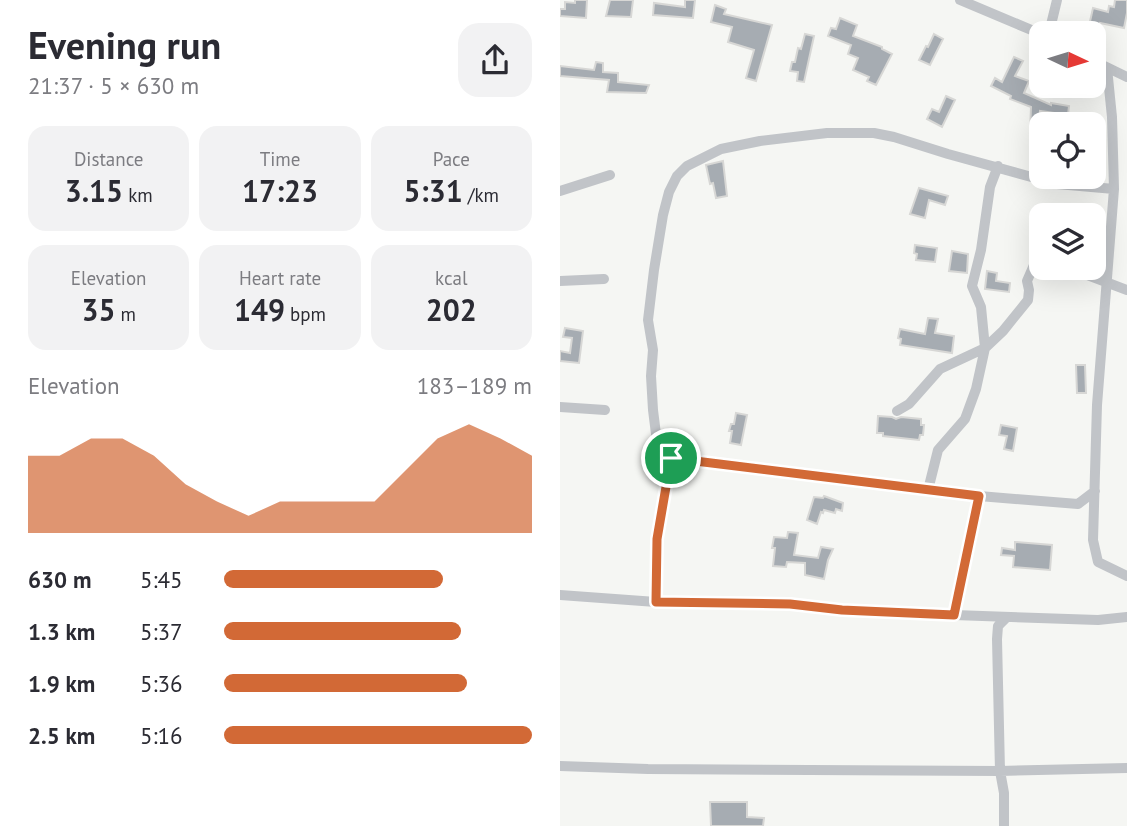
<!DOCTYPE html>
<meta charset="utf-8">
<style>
:root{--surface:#fff;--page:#f2f2f3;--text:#2b2b33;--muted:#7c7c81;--accent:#d26936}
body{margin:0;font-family:"PT Sans",sans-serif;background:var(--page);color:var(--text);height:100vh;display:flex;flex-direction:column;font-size:26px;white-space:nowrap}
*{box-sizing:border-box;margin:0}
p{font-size:23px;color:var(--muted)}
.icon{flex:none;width:38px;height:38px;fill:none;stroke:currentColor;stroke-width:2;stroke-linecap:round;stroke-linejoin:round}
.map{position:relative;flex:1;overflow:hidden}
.details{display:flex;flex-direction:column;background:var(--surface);width:560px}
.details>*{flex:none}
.needle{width:46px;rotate:94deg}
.buttons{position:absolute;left:469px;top:21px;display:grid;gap:14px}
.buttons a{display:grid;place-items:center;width:77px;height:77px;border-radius:14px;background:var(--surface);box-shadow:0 7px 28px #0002;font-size:35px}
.pin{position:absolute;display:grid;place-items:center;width:60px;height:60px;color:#fff;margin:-30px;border:4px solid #fff;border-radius:50%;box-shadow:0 2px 7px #0007}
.round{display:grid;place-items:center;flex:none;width:74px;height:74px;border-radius:21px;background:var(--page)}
.head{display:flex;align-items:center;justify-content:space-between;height:119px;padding:0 28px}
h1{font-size:38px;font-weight:800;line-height:52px}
.stats{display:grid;grid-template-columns:repeat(3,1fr);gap:10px;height:119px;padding:7px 28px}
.stats div{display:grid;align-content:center;border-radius:18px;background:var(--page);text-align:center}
.stats b{font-size:30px;font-weight:800}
.stats small{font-size:19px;font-weight:400}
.stats p{font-size:19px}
.chart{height:196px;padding:14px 28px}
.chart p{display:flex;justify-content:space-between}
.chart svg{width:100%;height:126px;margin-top:7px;fill:var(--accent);opacity:.7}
ul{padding:0 28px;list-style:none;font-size:23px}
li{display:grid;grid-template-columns:112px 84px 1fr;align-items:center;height:52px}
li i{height:18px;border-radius:9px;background:var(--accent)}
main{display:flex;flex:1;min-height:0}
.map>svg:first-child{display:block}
</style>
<main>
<section class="details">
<div class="head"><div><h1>Evening run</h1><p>21:37 · 5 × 630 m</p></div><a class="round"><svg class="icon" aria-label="share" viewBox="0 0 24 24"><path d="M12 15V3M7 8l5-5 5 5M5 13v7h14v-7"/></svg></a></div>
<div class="stats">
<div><p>Distance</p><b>3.15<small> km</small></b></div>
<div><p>Time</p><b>17:23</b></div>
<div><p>Pace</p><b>5:31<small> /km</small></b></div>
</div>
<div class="stats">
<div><p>Elevation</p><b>35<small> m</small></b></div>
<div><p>Heart rate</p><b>149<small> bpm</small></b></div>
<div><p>kcal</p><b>202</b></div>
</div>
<div class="chart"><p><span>Elevation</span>183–189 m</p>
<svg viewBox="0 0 160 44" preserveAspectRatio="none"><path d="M0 44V17L10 17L20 11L30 11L40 17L50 27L60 33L70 38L80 33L90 33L100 33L110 33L120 22L130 11L140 6L150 11L160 17V44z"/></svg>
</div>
<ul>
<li><b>630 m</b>5:45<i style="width:71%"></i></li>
<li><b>1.3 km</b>5:37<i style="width:77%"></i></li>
<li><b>1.9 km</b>5:36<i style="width:79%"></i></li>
<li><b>2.5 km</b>5:16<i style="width:100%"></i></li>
</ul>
</section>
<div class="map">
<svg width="567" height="826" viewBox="0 0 567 826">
<rect width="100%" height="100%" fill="#f5f6f3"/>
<!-- building -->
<path fill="#a6acb2" stroke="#d7d7d5" stroke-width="2" d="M15 0H27L26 18 0 16V9H5V2L15 3Z
M50 0H73L71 17 46 16Z
M125 0H135L133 18 93 15 94 3 125 7Z
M555 0H567V13L564 28 540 23 539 28 529 26 533 8 548 12 549 6 554 7Z
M155 5 166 9 164 14 212 25 196 81 186 78 194 50 168 42 172 27 151 22Z
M280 18 297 25 293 36 322 47V49L332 54 316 85 307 81 309 77 293 70 298 58 288 54 291 45 268 36 271 28 276 29Z
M245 34 254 36 244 82 237 81 238 72 230 71 232 62H235L238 48 241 49Z
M374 34 383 39 370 65 359 60 366 46 368 47Z
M454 57 463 61 455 76 469 81 464 93 491 105V103L509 106 508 115 480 111 479 133H470L471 107 450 99 451 96 431 86 435 78 442 82Z
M36 62 43 63V72L58 73V82L89 85 86 93 47 92 49 80 0 76V66L34 70Z
M386 96 395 100 382 127 367 119 372 109 379 112Z
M163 161 167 196 156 198 153 183 150 184 146 165Z
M359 188 388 196 385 205 369 200 365 218 350 214Z
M355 245 377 248 375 262 356 260 357 254 354 253Z
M392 251 408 254 407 273 389 271Z
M427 271 437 273 436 281 450 283 449 292 425 289Z
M368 318 378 319 375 333 394 336 392 353 340 345 341 339 338 338 340 329 365 334Z
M5 328 23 331 19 363 0 361V351L10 353 12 338 3 337Z
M516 365H525L526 393H517Z
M176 413 187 415 181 445 170 443 172 431H169L171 424H174Z
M318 416 332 417 336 419 341 417 361 419V425H364L363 435H360L359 440 323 436V433H317Z
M441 425 457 428 453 451 444 449 447 436 439 435Z
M264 496 283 503 282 511 276 509 275 513 264 510 263 513 261 512 257 524 247 520 254 497 263 498Z
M228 532 238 533 234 555 258 558 261 547 273 549 268 560 264 579 245 575V563L227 562 226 567 213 566 215 548H212L214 537 227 538Z
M455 542 492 545 490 570 453 567 454 556 441 555 442 548 455 550Z
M150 802H187V817L204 818 203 826H151Z"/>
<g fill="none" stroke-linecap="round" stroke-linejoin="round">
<!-- minor -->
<path stroke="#c1c4c8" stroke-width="10" d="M400 0 481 34
M489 33 497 0
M534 61 567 77
M547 68 552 117 554 189 537 405 533 540 538 562 567 576
M0 191 50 175
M509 268 567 290
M0 281 44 279
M0 407 45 410
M337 411 349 404 380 369 425 348 443 331 468 300 469 290 467 281 474 265 481 264
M111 458 419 496 518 504 535 491
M368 490 378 450 405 419 416 389 425 348 421 307 412 286 421 250 430 187 438 166
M0 595 96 602 230 604 282 610 394 615 538 620 567 617
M96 602 97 539 111 458 97 442 93 410 91 376 93 350 88 320 94 270 103 215 109 192 117 176 127 166 161 149 200 141 267 133H314L334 137 388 154 497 184 554 189
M394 615 419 496
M0 766 88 769 440 771 567 768
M444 826V793L440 771 437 639 438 626 447 617"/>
</g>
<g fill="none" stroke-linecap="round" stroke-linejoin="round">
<!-- route casing -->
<g stroke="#fff" stroke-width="14">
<path id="route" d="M111 458 419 496 394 615 282 610 230 604 96 602 97 539Z"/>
</g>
<!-- route -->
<use href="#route" stroke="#d26936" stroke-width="9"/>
</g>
</svg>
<div class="buttons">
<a><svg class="needle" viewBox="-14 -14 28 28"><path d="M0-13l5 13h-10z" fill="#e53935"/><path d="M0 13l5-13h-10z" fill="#7c7c81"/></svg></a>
<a><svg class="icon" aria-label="locate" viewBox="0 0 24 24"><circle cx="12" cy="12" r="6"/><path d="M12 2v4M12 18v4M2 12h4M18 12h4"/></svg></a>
<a><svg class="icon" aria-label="layers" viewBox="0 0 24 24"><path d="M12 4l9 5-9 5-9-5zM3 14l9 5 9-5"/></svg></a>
</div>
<div class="pin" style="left:111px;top:458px;background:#1e9e55"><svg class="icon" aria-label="arrive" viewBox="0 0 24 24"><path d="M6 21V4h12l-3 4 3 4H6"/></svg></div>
</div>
</main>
